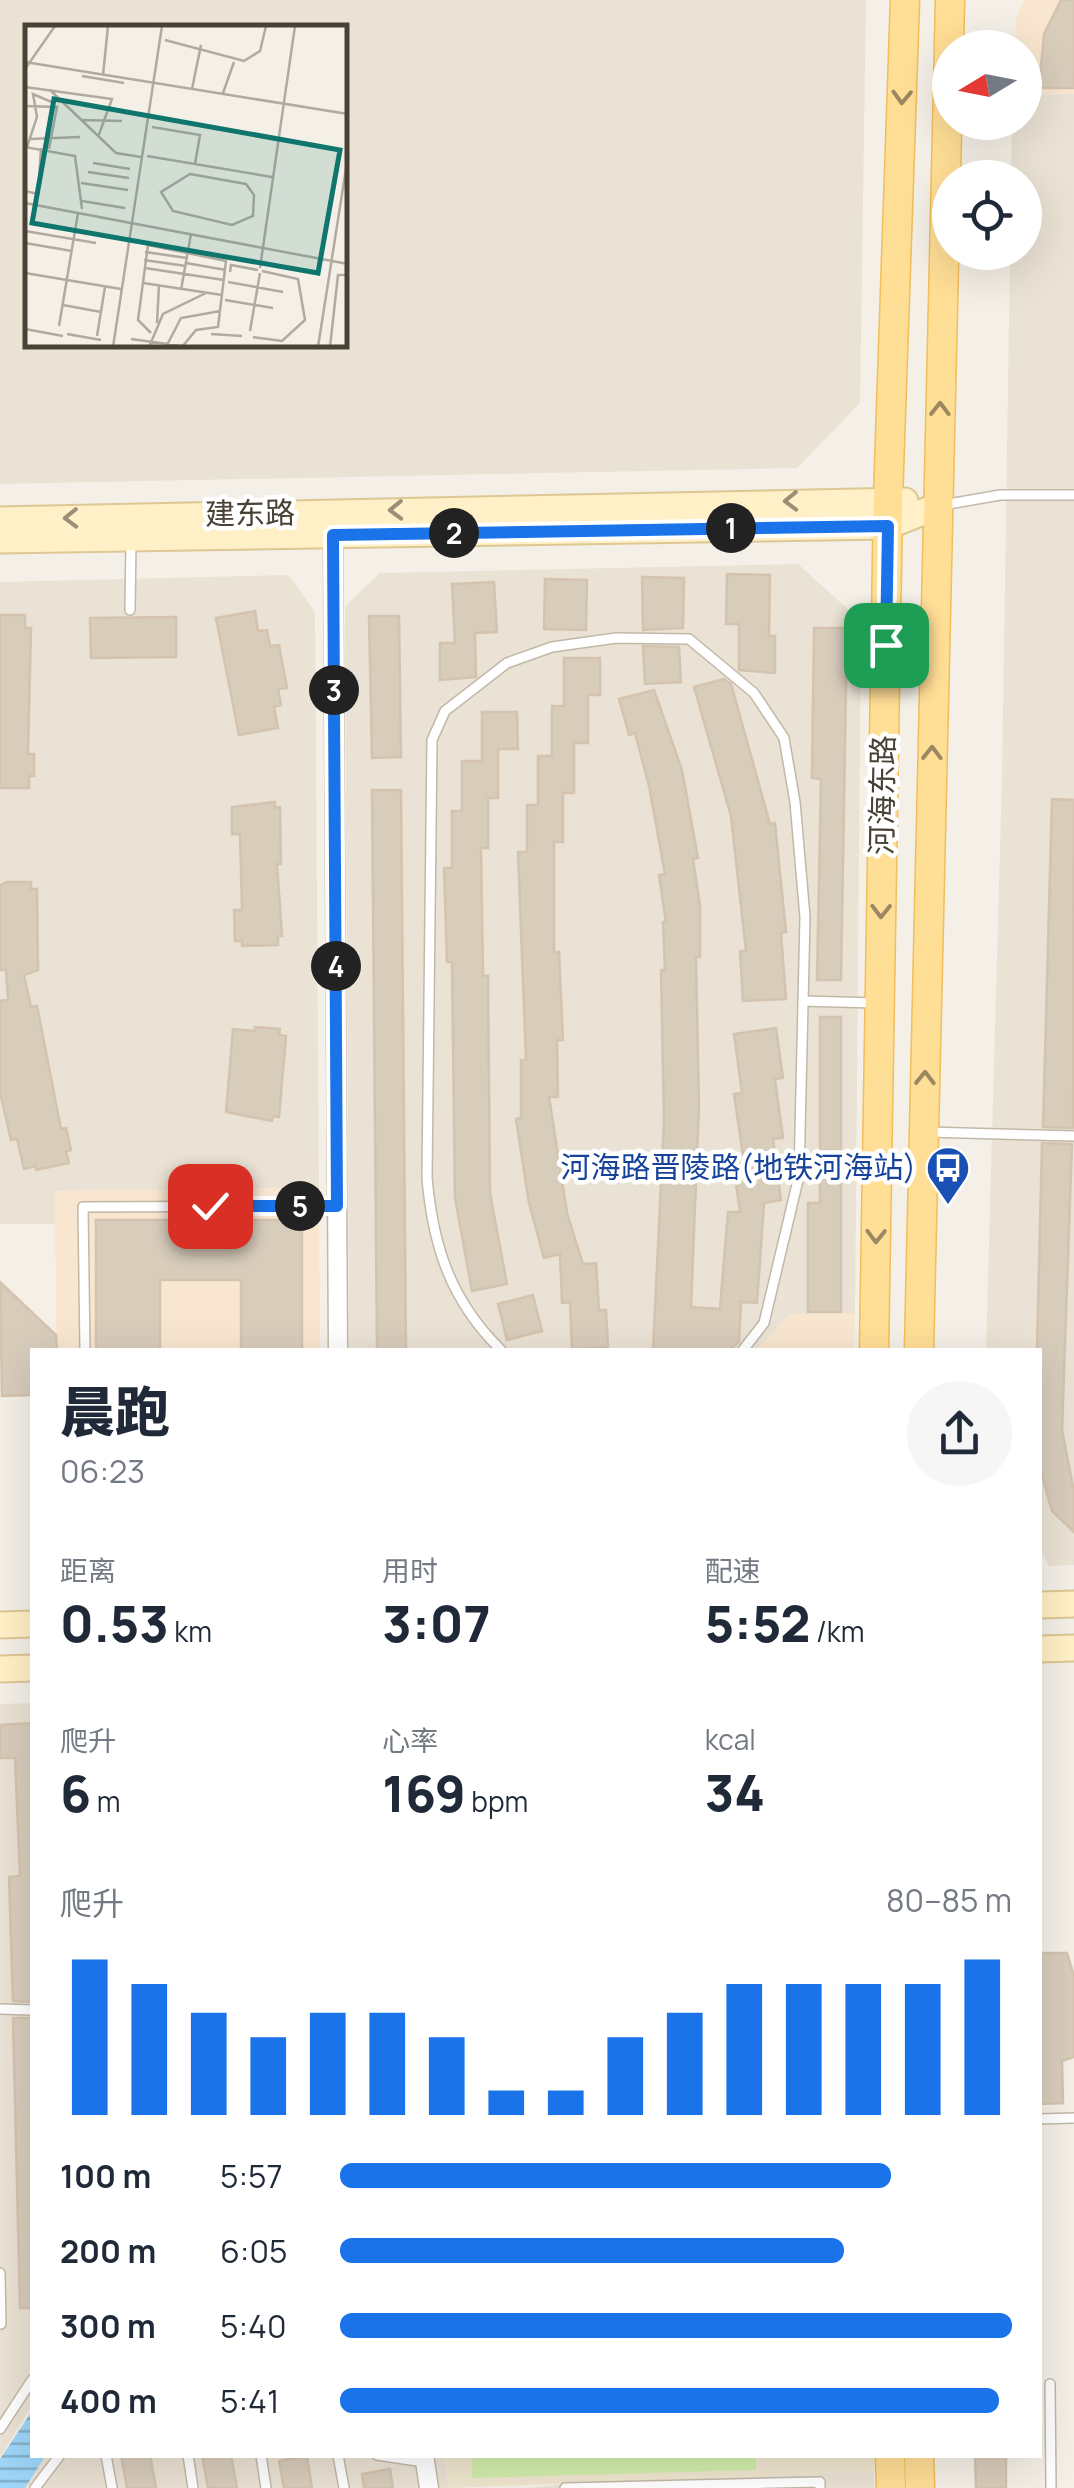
<!DOCTYPE html>
<html lang="zh">
<meta charset="utf-8">
<style>
:root{--surface:#fff;--page:#f6f6f7;--text:#1f2937;--muted:#747a83;--accent:#1a73e8}
body{margin:0;font-family:Manrope,"Noto Sans SC",sans-serif;background:var(--page);color:var(--text);height:100vh;display:flex;flex-direction:column;font-size:38px;white-space:nowrap}
*{box-sizing:border-box;margin:0}
p{font-size:32px;color:var(--muted)}
.icon{flex:none;width:55px;height:55px;fill:none;stroke:currentColor;stroke-width:2;stroke-linecap:round;stroke-linejoin:round}
.map{position:relative;flex:1;overflow:hidden}
.side{position:absolute;left:30px;top:1348px;width:1012px;height:1110px;display:flex;flex-direction:column;background:var(--surface);border-radius:0px;box-shadow:0 10px 40px #0002}
.side>*{flex:none}
.needle{width:65px;rotate:260deg}
.controls{position:absolute;left:932px;top:30px;display:grid;gap:20px}
.controls a{display:grid;place-items:center;width:110px;height:110px;border-radius:50%;background:var(--surface);box-shadow:0 10px 40px #0002;font-size:50px}
.pin{position:absolute;display:grid;place-items:center;width:85px;height:85px;color:#fff;margin:-42px;border-radius:20px;box-shadow:0 5px 15px #0006}
.km{position:absolute;width:50px;height:50px;margin:-25px;border-radius:50%;background:#222;color:#fff;font-size:28px;line-height:50px;text-align:center}
.round{display:grid;place-items:center;flex:none;width:105px;height:105px;border-radius:52px;background:var(--page)}
.head{display:flex;align-items:center;justify-content:space-between;height:170px;padding:0 30px}
h1{font-size:55px;font-weight:800;line-height:75px}
.stats{display:grid;grid-template-columns:repeat(3,1fr);gap:15px;height:170px;padding:10px 30px}
.stats div{display:grid;align-content:center}
.stats b{font-size:50px;font-weight:800}
.stats small{font-size:28px;font-weight:400}
.stats p{font-size:28px}
.chart{height:280px;padding:20px 30px}
.chart p{display:flex;justify-content:space-between}
.chart svg{width:100%;height:180px;margin-top:10px;stroke:var(--accent);stroke-width:6}
ul{padding:0 30px;list-style:none;font-size:32px}
li{display:grid;grid-template-columns:160px 120px 1fr;align-items:center;height:75px}
li i{height:25px;border-radius:12px;background:var(--accent)}
.map>svg:first-child{display:block}
</style>
<div class="map">
<svg width="1074" height="2488" viewBox="0 0 1074 2488">
<defs>
<pattern id="water-rules" width="6" height="5" patternUnits="userSpaceOnUse" patternTransform="scale(2.5)"><rect width="6" height="5" fill="#9dd6f8"/><path d="M0 2.5h6" fill="none" stroke="#82afca"/></pattern>
</defs>
<rect width="100%" height="100%" fill="#f5f0e7"/>
<!-- residential -->
<path fill="#eae2d4" fill-rule="evenodd" d="M0 0H866L860 403 797 468 0 484ZM28 28H345V345H28Z
M1074 94V1565L1049 1566 1040 1550V1350H986L1002 778 1010 253 1025 252V178L1011 177 1012 123 1025 122V95Z
M798 564 861 621 855 1313 791 1314 756 1350H349L345 606 380 573Z
M289 575 315 612 319 1188 56 1191V1224H0V582Z
M32 1703V2405L0 2457V1704Z
M46 2455H444L449 2488H25Z
M874 2472V2488H531L573 2483Z"/>
<!-- commercial -->
<path fill="#f9e6d0" d="M1024 0H1074V94L1025 95V48H1015L1016 17Z
M319 1188 320 1350H56L55 1191Z
M855 1313 854 1350H756L790 1314Z"/>
<!-- education -->
<path fill="#f0e6cf" d="M444 2455H875L874 2472 449 2488Z"/>
<!-- green -->
<path fill="#d2edac" d="M472 2455H756V2470L472 2478Z"/>
<!-- water -->
<path fill="url(#water-rules)" d="M32 2411V2455H46L25 2488H0V2459Z"/>
<!-- building -->
<path fill="#d8ccbb" stroke="#d4c3ae" stroke-width="2.5" d="M1061 0H1074V88H1039L1044 34Z
M727 574 770 575 769 636H775V673L739 670V624H726Z
M642 577 684 578 683 628 643 630Z
M545 579 587 580 586 630 544 629Z
M494 582 497 632 475 633 476 677 440 680V643H455L452 584Z
M255 611 258 631 267 630 270 646 279 645 287 688 278 689 281 705 274 707 278 728 239 735 216 618Z
M0 615H25V628H31L28 754H34V776H29V788H0Z
M369 616H399L401 757 372 758Z
M176 617V657L91 658 90 618Z
M814 628H847L841 980H817L821 779 812 778Z
M643 646 679 647 681 682 645 684Z
M564 658H600V695H588V743H574V793H563V842H554V952H559L563 1040H557L558 1097H549L567 1213 583 1264 596 1263 599 1310H606L608 1347 572 1349 570 1302 562 1303 560 1254 544 1258 529 1203 516 1119 521 1118V1060H526L518 852H527V805H538V756H552V706H564Z
M724 679 731 684 770 824 775 823 786 932 781 933 786 999 743 1001 740 951H746L731 816 694 687Z
M654 690 682 770 698 858 693 859 700 906V957H696L699 1106 691 1307 720 1309 728 1212H740L732 1156 743 1155 734 1094 742 1093 734 1034 776 1028 783 1078 775 1079 783 1138 773 1139 781 1200 764 1203 757 1303 741 1302 739 1342 729 1350H653L664 1122 661 970H665L663 922H666L659 875 665 874 649 786 635 733 629 735 619 699Z
M482 712H517L518 749H498V798H488V848H481L483 976H488L490 1193 507 1284 472 1291 455 1198 452 962H447L444 868H452V811H462V761H482Z
M372 790H401L406 1350H377Z
M1052 799 1074 800 1073 1128 1043 1127Z
M275 802V808L280 807 281 864H277L282 936H278V945L242 946V941H235L234 910H242L240 834H232V807Z
M6 882H31V889H37L38 970 24 975 31 1007 37 1006 61 1129 66 1128 71 1150 66 1151 69 1163 36 1170V1166L24 1169 17 1139 11 1140 0 1092V1001L8 999 6 970H0V886Z
M820 1017H841V1312H808V1203H820Z
M255 1027 280 1029 279 1035 286 1036 279 1117 273 1116 272 1121 226 1112 233 1029 255 1031Z
M1042 1143 1072 1144 1062 1430 1074 1492V1532L1052 1511 1040 1468 1037 1350Z
M96 1220H302V1350H241V1280H160V1350H96Z
M0 1282 56 1335 57 1350H32V1395L2 1396Z
M533 1295 542 1331 507 1340 498 1304Z
M32 1723V2002L13 2001 9 1877 20 1876 15 1758H0V1725Z
M1040 1953H1067L1074 1976V2057L1062 2061 1063 2103 1040 2104Z
M13 2018H32V2308H20Z
M121 2455H150L156 2488H127Z
M202 2455H231L237 2488H208Z
M975 2455H1006V2488H976Z
M307 2456 312 2488H284L279 2461Z
M390 2469 393 2488H364L362 2474Z"/>
<g fill="none" stroke-linecap="round" stroke-linejoin="round">
<!-- lane casing -->
<g stroke="#c2b8a8" stroke-width="12">
<path id="lane" d="M943 505 1000 495H1074
M130 610 131 541
M803 1001 875 1003
M927 1132 1074 1136
M85 1350 83 1207 337 1206
M501 1350C451 1301 433 1247 427 1178L432 740 445 711 507 663 552 647 616 638 689 639 754 693 784 738 795 802 805 917 799 1176 764 1323 743 1350
M0 2009 32 2010
M1040 2119 1074 2118
M0 2273 1 2324
M1050 2384 1051 2488
M0 2429 32 2380
M106 2455 112 2488
M188 2455 193 2488
M261 2455 266 2488
M338 2455 344 2488
M377 2455 424 2462
M35 2488 60 2455
M565 2488 820 2482V2488"/>
</g>
<!-- street casing -->
<g stroke="#c2b8a8" stroke-width="21">
<path id="street" d="M333 535 338 1350
M424 2455 429 2488"/>
</g>
<!-- secondary casing -->
<g stroke="#ddc794" stroke-width="29">
<path id="secondary" d="M0 520 905 501
M0 540 888 526 938 506
M1040 1605 1074 1604
M0 1625 32 1624
M1040 1649 1074 1648
M0 1669 32 1668"/>
</g>
<!-- primary casing -->
<g stroke="#f0be5a" stroke-width="31">
<path id="primary" d="M874 1350 888 499 905 0
M919 1350 950 0
M890 2455 891 2488
M919 2455 920 2488"/>
</g>
<!-- lane -->
<use href="#lane" stroke="#fff" stroke-width="9"/>
<!-- street -->
<use href="#street" stroke="#fff" stroke-width="18"/>
<!-- secondary -->
<use href="#secondary" stroke="#fff0c7" stroke-width="25"/>
<!-- primary -->
<use href="#primary" stroke="#ffde96" stroke-width="28"/>
</g>
<!-- one-way arrows -->
<defs><path id="oneway-chevron" d="M-2-3.5L2.5 0L-2 3.5" fill="none" stroke-width="1.6" stroke-linecap="round" stroke-linejoin="round" transform="scale(2.5)"/></defs>
<g stroke="#9b8861">
<use href="#oneway-chevron" transform="translate(902 97) rotate(92)"/>
<use href="#oneway-chevron" transform="translate(940 409) rotate(-89)"/>
<use href="#oneway-chevron" transform="translate(932 753) rotate(-89)"/>
<use href="#oneway-chevron" transform="translate(881 911) rotate(91)"/>
<use href="#oneway-chevron" transform="translate(925 1078) rotate(-89)"/>
<use href="#oneway-chevron" transform="translate(876 1236) rotate(91)"/>
</g>
<g stroke="#9b9077">
<use href="#oneway-chevron" transform="translate(791 501) rotate(179)"/>
<use href="#oneway-chevron" transform="translate(396 510) rotate(179)"/>
<use href="#oneway-chevron" transform="translate(71 518) rotate(179)"/>
</g>
<g fill="none" stroke-linecap="round" stroke-linejoin="round">
<!-- route casing -->
<g stroke="#fff" stroke-width="20">
<path id="route" d="M210 1206H337L333 535 888 526 886 645"/>
</g>
<!-- route -->
<use href="#route" stroke="#1a73e8" stroke-width="12"/>
</g>
<!-- icons -->
<defs>
<g id="bus-pin" transform="scale(2.25)"><path d="M0 17L-7.5 6A9.5 9.5 0 1 1 7.5 6Z" fill="#1a4fb4" stroke="#fff"/><path d="M-5-6H5V4H4V6H2V4H-2V6H-4V4H-5ZM-3.5-4V0h7V-4ZM-3.5 1.2v1.5H-2V1.2ZM2 1.2v1.5H3.5V1.2Z" fill="#fff"/></g>
</defs>
<g fill-rule="evenodd">
<use href="#bus-pin" x="948" y="1168"/>
</g>
<g text-anchor="middle" stroke-width="9" stroke-linejoin="round" paint-order="stroke">
<!-- street labels -->
<g font-size="30" fill="#494135" stroke="#fff">
<text transform="translate(250 514) rotate(-1)" y="10">建东路</text>
<text transform="translate(883 795) rotate(-89)" y="10">河海东路</text>
</g>
<!-- transit labels -->
<g font-size="30" fill="#164399" stroke="#fff" text-anchor="end">
<text x="916" y="1178">河海路晋陵路(地铁河海站)</text>
</g>
</g>
<!-- overview -->
<g transform="translate(25 25)">
<rect width="322" height="322" fill="#f5f0e7"/>
<path fill="none" stroke="#b0aaa0" stroke-width="2.5" d="M140 15 219 36 235 26 241 1M0 37 323 89M0 44 30 1M78 50 83 1M57 51 99 58M0 62 87 74 73 112M167 64 176 20M25 65 91 128 116 132M198 68 209 37M48 78 99 86M0 81 32 82 24 124M57 95 97 96M127 102 175 110 170 139M5 114 55 112M0 122 50 131 57 184M2 122 12 92 8 69 29 78M122 131 247 152M68 138 105 144M63 147 104 153M165 149 221 159 229 170 228 191 207 200 148 186 136 167ZM56 158 103 165M0 166 13 169 16 123M57 176 100 183M0 178 323 239M0 206 71 218M0 218 47 226M120 227 162 233M119 235 161 241M161 238 201 245M120 243 199 255M235 243 270 1M205 247 206 240 233 245M0 248 96 264M203 257 258 267M118 258 197 270M156 265 166 209M200 275 248 283M38 280 76 287M132 298 134 260M34 301 53 188M0 304 38 311M225 306 235 248M126 308 113 295 123 220 201 236 193 302 171 305 157 322M42 309 76 315M186 309 217 311M72 311 80 262M228 312 257 316 280 295 273 254 237 246M106 314 157 321M88 322 137 1M124 322 138 289 181 268M141 322 156 293 195 286M293 322 323 131M305 322 313 250H323"/>
<path fill="#0f766e" fill-opacity="0.15" stroke="#0f766e" stroke-width="5" d="M29 74 315 125 293 248 7 198Z"/>
<rect width="322" height="322" fill="none" stroke="#494135" stroke-width="5"/>
</g>
</svg>
<div class="controls">
<a><svg class="needle" viewBox="-14 -14 28 28"><path d="M0-13l5 13h-10z" fill="#e53935"/><path d="M0 13l5-13h-10z" fill="#747a83"/></svg></a>
<a><svg class="icon" aria-label="locate" viewBox="0 0 24 24"><circle cx="12" cy="12" r="6"/><path d="M12 2v4M12 18v4M2 12h4M18 12h4"/></svg></a>
</div>
<div class="pin" style="left:886px;top:645px;background:#1e9e55"><svg class="icon" aria-label="arrive" viewBox="0 0 24 24"><path d="M6 21V4h12l-3 4 3 4H6"/></svg></div>
<div class="pin" style="left:210px;top:1206px;background:#d93025"><svg class="icon" aria-label="check" viewBox="0 0 24 24"><path d="M5 12l5 5 9-10"/></svg></div>
<b class="km" style="left:731px;top:528px">1</b>
<b class="km" style="left:454px;top:533px">2</b>
<b class="km" style="left:334px;top:690px">3</b>
<b class="km" style="left:336px;top:966px">4</b>
<b class="km" style="left:300px;top:1206px">5</b>
<section class="side">
<div class="head"><div><h1>晨跑</h1><p>06:23</p></div><a class="round"><svg class="icon" aria-label="share" viewBox="0 0 24 24"><path d="M12 15V3M7 8l5-5 5 5M5 13v7h14v-7"/></svg></a></div>
<div class="stats">
<div><p>距离</p><b>0.53<small> km</small></b></div>
<div><p>用时</p><b>3:07</b></div>
<div><p>配速</p><b>5:52<small> /km</small></b></div>
</div>
<div class="stats">
<div><p>爬升</p><b>6<small> m</small></b></div>
<div><p>心率</p><b>169<small> bpm</small></b></div>
<div><p>kcal</p><b>34</b></div>
</div>
<div class="chart"><p><span>爬升</span>80–85 m</p>
<svg viewBox="0 0 160 44" preserveAspectRatio="none"><path d="M5 44V6M15 44V12M25 44V19M35 44V25M45 44V19M55 44V19M65 44V25M75 44V38M85 44V38M95 44V25M105 44V19M115 44V12M125 44V12M135 44V12M145 44V12M155 44V6"/></svg>
</div>
<ul>
<li><b>100 m</b>5:57<i style="width:82%"></i></li>
<li><b>200 m</b>6:05<i style="width:75%"></i></li>
<li><b>300 m</b>5:40<i style="width:100%"></i></li>
<li><b>400 m</b>5:41<i style="width:98%"></i></li>
</ul>
</section>
</div>
